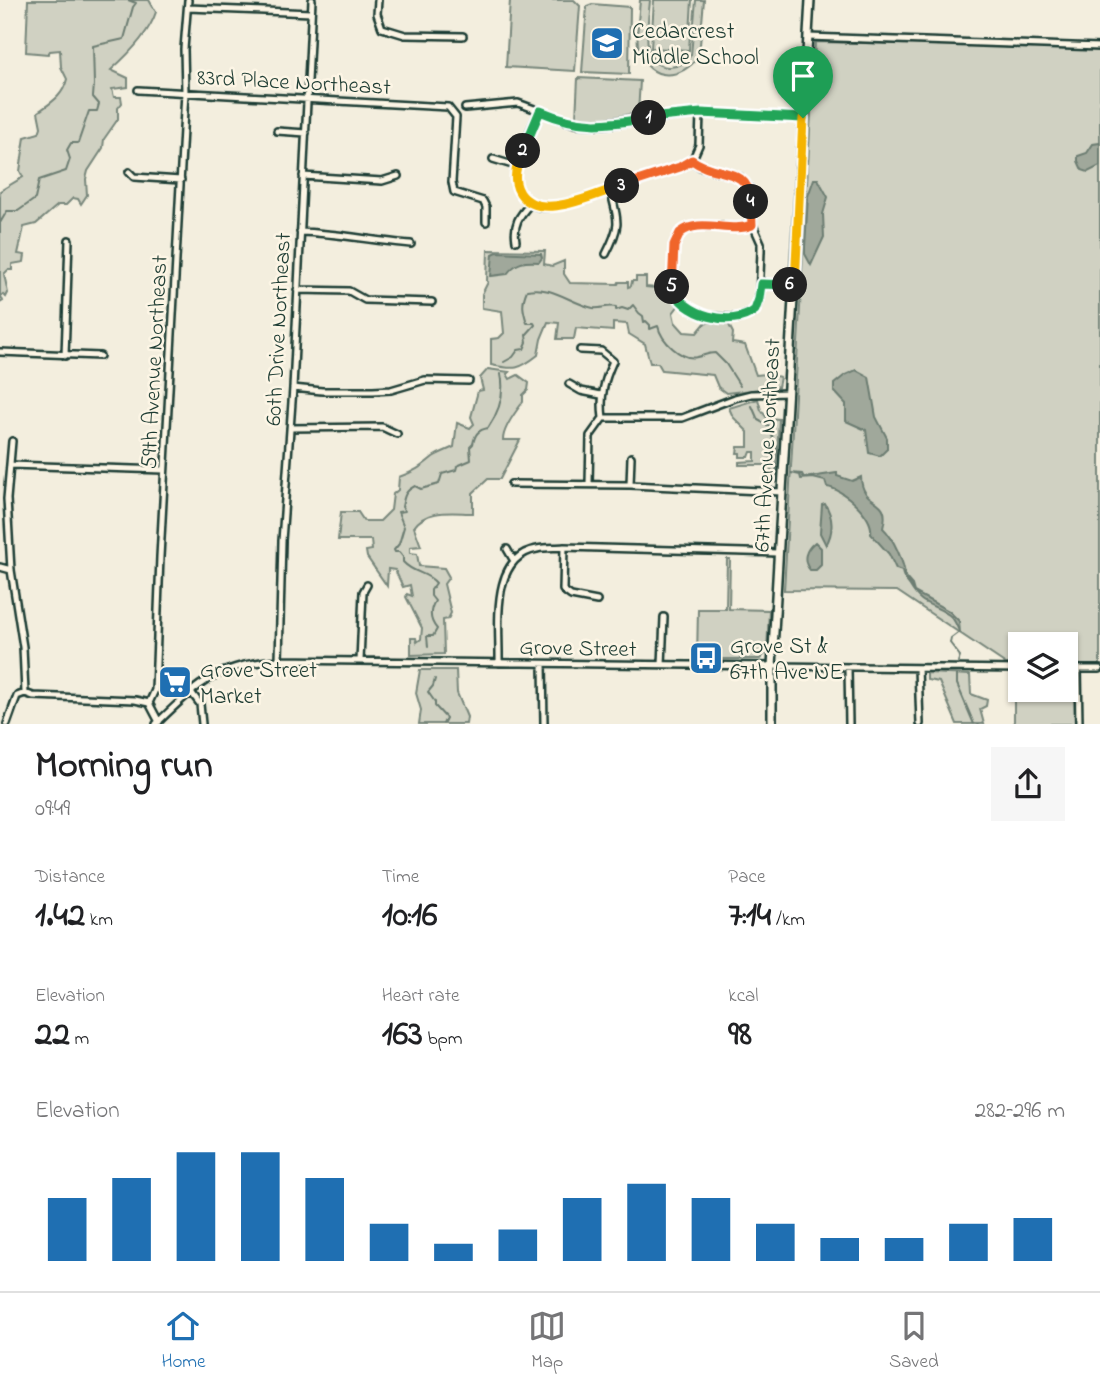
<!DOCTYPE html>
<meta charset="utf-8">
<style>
:root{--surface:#fff;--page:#f6f6f6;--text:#202124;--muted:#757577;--line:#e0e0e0;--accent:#1f6fb2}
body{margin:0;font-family:"Indie Flower",sans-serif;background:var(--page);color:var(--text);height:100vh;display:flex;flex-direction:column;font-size:26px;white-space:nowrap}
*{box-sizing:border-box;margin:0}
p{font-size:23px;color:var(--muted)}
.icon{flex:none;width:38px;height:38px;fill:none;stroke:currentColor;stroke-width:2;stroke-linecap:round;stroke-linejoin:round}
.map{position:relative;height:724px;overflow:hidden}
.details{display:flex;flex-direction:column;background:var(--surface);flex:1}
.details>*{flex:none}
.buttons{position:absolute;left:1008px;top:632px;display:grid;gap:14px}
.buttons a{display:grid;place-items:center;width:70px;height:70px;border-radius:0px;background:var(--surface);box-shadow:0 2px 5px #0004;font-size:35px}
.pin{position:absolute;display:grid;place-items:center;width:60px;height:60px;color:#fff;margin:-72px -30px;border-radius:50% 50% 50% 0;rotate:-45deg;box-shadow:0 0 7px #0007}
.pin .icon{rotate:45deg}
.km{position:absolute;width:35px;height:35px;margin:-18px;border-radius:50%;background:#222;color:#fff;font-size:19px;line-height:35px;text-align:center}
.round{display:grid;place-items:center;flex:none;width:74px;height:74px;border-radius:0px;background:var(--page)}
.head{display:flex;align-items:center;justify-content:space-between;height:119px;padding:0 35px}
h1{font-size:38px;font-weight:800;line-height:52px}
.metrics{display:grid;grid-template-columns:repeat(3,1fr);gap:10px;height:119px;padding:7px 35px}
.metrics div{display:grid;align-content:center}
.metrics b{font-size:35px;font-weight:800}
.metrics small{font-size:19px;font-weight:400}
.metrics p{font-size:19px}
.chart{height:196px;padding:14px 35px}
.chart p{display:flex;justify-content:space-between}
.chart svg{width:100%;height:126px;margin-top:7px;stroke:var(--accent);stroke-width:6}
.dock{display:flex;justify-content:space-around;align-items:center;height:98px;border-top:2px solid var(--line);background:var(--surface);font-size:19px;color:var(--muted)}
.dock a{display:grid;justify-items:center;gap:4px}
.dock .on{color:var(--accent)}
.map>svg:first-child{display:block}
</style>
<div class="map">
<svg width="1100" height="724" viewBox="0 0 1100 724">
<rect width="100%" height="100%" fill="#f3eede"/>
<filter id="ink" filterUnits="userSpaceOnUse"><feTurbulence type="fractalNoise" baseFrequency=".0143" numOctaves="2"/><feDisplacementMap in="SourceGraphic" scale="14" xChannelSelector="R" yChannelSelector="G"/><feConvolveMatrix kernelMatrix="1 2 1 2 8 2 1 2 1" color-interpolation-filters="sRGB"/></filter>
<g filter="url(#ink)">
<!-- green -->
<path fill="#d0d1c2" stroke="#78877b" stroke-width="2" d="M28 0H149L156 12C149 34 129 54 111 70L128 78V87L112 89 114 97H121L122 103 118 108V119L104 139 103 148 88 171 86 179 87 195 81 204 78 199 73 198 66 205H58L36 224 24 227 18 254 25 255 24 262 12 264V270H8L4 274 8 293 6 297 3 294 1 296 3 301 0 303V191L23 177 20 171 25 137 39 133 41 127 38 112C52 102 63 96 67 79L61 67 60 50 50 51 48 54 26 52Z
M510 0H574L580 6 575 71 506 67Z
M640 0H650C649 20 638 65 668 67 678 68 685 62 691 55L696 0H704L699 56C682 80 650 83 639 51 635 36 639 16 640 0Z
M654 0H692L689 50 651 48Z
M592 4 630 7 629 74 582 72 587 6Z
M815 42 1100 48V665H1066V644H1020V664H1006L897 591 784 590Z
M578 78 640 81 638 113 600 119 576 118Z
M488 250 545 251 544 264 552 266 564 261V274L570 283 618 284 619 282H628V287L631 286 632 281H636V277H646V287L667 289 679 305 673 313 675 322 684 332 697 333 706 322 728 323 733 333 732 343 745 345 756 375 766 374 780 377 778 387 726 393 718 387 713 375 662 370 658 363H650L645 344 629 334 627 324 613 323V331L576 328 574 339H557L559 323 548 322 541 339 538 355C519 370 515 370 491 365V339L499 338 504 333 502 311 482 308V294L488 282 487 281Z
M488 369 509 372 507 374 510 379 518 375 529 383 528 390 523 395V402C516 411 503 429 503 440H520L500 479H488L473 493V513C453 513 427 508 414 527L421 546 410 547V553L417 554 419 566 444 568 449 577 444 584 451 613 448 619 443 620 444 654 411 655V638H416L417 642 421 639 422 628 406 597 407 594 412 596 410 585 403 587 395 570 388 569 387 586 367 557 366 551 372 550 371 540H338L341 512H358L364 521H380L391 510 393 494 398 490 399 477C414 472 421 467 433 457 439 453 448 450 454 447L457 423 470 428 474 424 471 417 478 391 483 390 480 378Z
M758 399 761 410 767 418 779 419 776 474 765 465H739V462L755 461V452H751L749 457H740V453H737L738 447H748V432L733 417 729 408Z
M727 559H730L729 609 769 610 767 652 760 659H697L698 609H726Z
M420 670H456L457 693 467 717 466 724H419L421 710 416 693Z
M1014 672H1020V690H1066V672H1074L1075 724H1014Z
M927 673 970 675 971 694 987 700 986 706 980 709 984 724H957L939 682 927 680Z"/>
<!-- water -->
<path fill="#a0a89b" stroke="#6c7d72" stroke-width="2" d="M1100 143V166L1088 172 1082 170 1078 161V156L1087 153 1093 144Z
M814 179H818L828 197 823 214 824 237 811 265 805 254V247L808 196Z
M497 252 541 254 542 258 539 262C524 261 516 262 507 274L491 276 493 254Z
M856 370 869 377 876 417 887 438V449L880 456 869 453 866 430 846 421V404L834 391V384L845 375Z
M791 473 802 474 804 478 837 473V476L852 481 861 477C862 509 892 494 883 528 893 537 905 564 905 577L912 585 914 592 949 611 959 621 960 633C956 626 956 620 949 615 931 602 923 608 910 586 906 580 903 579 902 571L896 569 889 554 871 534C874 516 843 489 827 487L825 481 813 478 801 479 800 475Z
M825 504C833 516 834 532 826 545L820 533 822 505Z
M815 542 821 548V565L816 570H810C802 560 805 550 815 542Z"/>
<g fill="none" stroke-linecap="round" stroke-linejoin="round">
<!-- stream -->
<path stroke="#6c7d72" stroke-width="2" d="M118 0H125
M0 232V223L7 211H18L35 199 39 180 66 171 70 159 67 150 71 143H78L89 111H97L99 104 93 97 94 84 93 46 124 39 133 7 136 3 128 0
M504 362 513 357 518 350 524 349 527 342 526 335 535 325 534 323H527C523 310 521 304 527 290 552 285 570 303 593 308 602 309 607 305 616 307V310L622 308 628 310 633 305 639 313 643 316 644 322 646 321 650 325V329L658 326C661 340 681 361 697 357 704 356 707 353 715 353L726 364 740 386
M752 406 758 420 769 426 777 452
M428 647 427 636H433L437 629C429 620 429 611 435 601L431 596V590L436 583C427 572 414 574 403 562V557L399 552H395L394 550 399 544 404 527 398 512 405 511 402 507C404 496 405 491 415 486L421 489 439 484 442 474 456 470 457 466 471 460 470 447 473 444C475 434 478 430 488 428 499 412 505 393 501 374
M958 662 960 656 950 643 951 638 959 632
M957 675V684L974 724
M435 679 433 686 428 692 435 702V706L446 718 443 724"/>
<!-- minor casing -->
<g stroke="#1f3d34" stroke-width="10">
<path id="minor" d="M378 0 377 14 382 28 405 35 463 36
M188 8 311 13
M808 37 1100 47
M138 90 448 107 456 117 452 182 454 192 483 201 486 207V222
M465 108 518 103 575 124 603 125 700 113 803 118
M539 111C532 129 515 158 515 177 516 191 526 205 541 207 560 211 655 175 680 167L692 161
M277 131 306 133
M493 159 516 166
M692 161 701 167 740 177 749 188 753 225 761 243V251L759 299 755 310 740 318 707 316 695 312 679 300 672 284 674 246 680 233C699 217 730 233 753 225
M692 161 699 145 700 113
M129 172 134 177 181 180
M303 176 382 181 398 176
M300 232C337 233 373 241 411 244
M516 241C513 224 519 216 530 204
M606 254C622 223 618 221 610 189
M761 284 795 285
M297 290 349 291 365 300 432 302
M580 350 601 351 613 361C604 381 600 396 603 418L590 436 589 484
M0 352 100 356
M65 356 69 240
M569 384 581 391 601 395
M293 388 322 391H373L391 390 425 380 469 381
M603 418H682L735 398 751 394 788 393
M290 428 382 427 397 434
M10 465 164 470
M511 484 630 485 782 492
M630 485 631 457
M564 547 563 590 571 596 597 601
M507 549 514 561
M0 567 11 570
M279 660 282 541 293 388 312 0
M360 661 363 592 367 585
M499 663C500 627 489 557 537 549 546 547 556 548 564 547L778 553
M543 664 544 724
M662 665 664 617
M848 668 849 724
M918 668 920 724
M1066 669H1100
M1078 669 1079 724
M191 692 200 704 202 724
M25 693 33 696 135 700 149 703
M159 722 149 703 155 690 160 557 185 92 184 49 188 0
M7 724 17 696 25 693 23 647 11 570 7 499 12 441
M156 724C200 682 216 665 279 660L1020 669"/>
</g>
<!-- major casing -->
<g stroke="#1f3d34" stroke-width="12">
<path id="major" d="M772 724V667L810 0"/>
</g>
<!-- minor -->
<use href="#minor" stroke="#fcf5e5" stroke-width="5"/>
<!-- major -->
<use href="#major" stroke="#fcf5e5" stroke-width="7"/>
</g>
</g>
<g fill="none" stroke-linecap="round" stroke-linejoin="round" filter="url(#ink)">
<!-- split-1 casing -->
<g stroke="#fff" stroke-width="14">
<path id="split-1" d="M649 118 701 113 803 118"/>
</g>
<!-- split-2 casing -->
<g stroke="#fff" stroke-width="14">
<path id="split-2" d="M523 151 540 111C582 129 605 125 649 118"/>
</g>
<!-- split-3 casing -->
<g stroke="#fff" stroke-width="14">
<path id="split-3" d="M523 151C517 164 511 179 520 193 540 223 594 194 622 186"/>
</g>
<!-- split-4 casing -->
<g stroke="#fff" stroke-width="14">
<path id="split-4" d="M622 186 680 167 692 160C715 178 748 164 751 202"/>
</g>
<!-- split-5 casing -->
<g stroke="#fff" stroke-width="14">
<path id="split-5" d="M672 287 674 246 680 233C699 217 730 234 752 225L751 202"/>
</g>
<!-- split-6 casing -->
<g stroke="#fff" stroke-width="14">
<path id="split-6" d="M672 287C682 315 732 329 755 310L759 299 761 284 790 285"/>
</g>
<!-- split-7 casing -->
<g stroke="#fff" stroke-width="14">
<path id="split-7" d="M790 285H795L803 118"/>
</g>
<!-- split-1 -->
<use href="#split-1" stroke="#22a559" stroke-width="9"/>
<!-- split-2 -->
<use href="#split-2" stroke="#22a559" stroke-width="9"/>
<!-- split-3 -->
<use href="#split-3" stroke="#f5b400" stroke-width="9"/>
<!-- split-4 -->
<use href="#split-4" stroke="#f0652b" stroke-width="9"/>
<!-- split-5 -->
<use href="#split-5" stroke="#f0652b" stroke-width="9"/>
<!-- split-6 -->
<use href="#split-6" stroke="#22a559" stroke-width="9"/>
<!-- split-7 -->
<use href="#split-7" stroke="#f5b400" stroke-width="9"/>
</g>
<!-- icons -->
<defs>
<g id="school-square" transform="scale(1.75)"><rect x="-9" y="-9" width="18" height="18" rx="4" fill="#1f6fb2" stroke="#fcf5e5"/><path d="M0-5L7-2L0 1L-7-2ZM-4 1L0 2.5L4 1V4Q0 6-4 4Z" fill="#fff"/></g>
<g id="bus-square" transform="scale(1.75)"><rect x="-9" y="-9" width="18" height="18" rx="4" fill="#1f6fb2" stroke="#fcf5e5"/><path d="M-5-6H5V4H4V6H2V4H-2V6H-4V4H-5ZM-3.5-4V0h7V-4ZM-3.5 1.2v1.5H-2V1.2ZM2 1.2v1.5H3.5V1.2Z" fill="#fff"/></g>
<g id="supermarket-square" transform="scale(1.75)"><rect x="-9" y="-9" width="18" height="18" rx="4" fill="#1f6fb2" stroke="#fcf5e5"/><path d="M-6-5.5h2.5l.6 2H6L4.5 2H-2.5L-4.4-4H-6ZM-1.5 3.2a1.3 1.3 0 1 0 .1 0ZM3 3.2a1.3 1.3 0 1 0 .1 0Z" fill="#fff"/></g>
</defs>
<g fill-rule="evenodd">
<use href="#school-square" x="607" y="43"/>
<use href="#bus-square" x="706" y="658"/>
<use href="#supermarket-square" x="175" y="682"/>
</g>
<g text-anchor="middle" stroke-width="5" stroke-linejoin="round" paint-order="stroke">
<!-- poi labels -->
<g font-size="23" fill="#1f3d34" stroke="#fcf5e5" text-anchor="start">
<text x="632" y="38">Cedarcrest<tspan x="632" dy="26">Middle School</tspan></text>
<text x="730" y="653">Grove St &amp;<tspan x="730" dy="26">67th Ave NE</tspan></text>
<text x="200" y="677">Grove Street<tspan x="200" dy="26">Market</tspan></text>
</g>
<!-- street labels -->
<g font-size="23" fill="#1f3d34" stroke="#fcf5e5">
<text transform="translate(294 81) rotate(3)" y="8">83rd Place Northeast</text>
<text transform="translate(277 329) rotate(-87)" y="8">60th Drive Northeast</text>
<text transform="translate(153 362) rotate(-87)" y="8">59th Avenue Northeast</text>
<text transform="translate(766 445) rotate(-87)" y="8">67th Avenue Northeast</text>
<text transform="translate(578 647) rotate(1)" y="8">Grove Street</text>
</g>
</g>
</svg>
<div class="buttons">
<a><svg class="icon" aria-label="layers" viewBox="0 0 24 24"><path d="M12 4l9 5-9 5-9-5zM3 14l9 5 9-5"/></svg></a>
</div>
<div class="pin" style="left:803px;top:118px;background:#1e9e55"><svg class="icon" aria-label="arrive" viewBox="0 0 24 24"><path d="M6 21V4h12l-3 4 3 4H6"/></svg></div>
<b class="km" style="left:649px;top:118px">1</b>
<b class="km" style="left:523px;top:151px">2</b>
<b class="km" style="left:622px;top:186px">3</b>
<b class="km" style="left:751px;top:202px">4</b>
<b class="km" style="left:672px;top:287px">5</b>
<b class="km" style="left:790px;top:285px">6</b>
</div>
<section class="details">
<div class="head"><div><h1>Morning run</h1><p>09:49</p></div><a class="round"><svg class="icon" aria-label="share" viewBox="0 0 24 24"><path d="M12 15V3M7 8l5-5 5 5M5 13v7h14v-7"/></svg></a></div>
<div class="metrics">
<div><p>Distance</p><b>1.42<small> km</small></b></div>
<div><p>Time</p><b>10:16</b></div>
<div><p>Pace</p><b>7:14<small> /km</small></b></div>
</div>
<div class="metrics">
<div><p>Elevation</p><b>22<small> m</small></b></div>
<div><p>Heart rate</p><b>163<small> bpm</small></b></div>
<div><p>kcal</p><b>98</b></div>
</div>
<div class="chart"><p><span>Elevation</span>282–296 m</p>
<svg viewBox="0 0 160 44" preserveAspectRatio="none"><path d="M5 44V22M15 44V15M25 44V6M35 44V6M45 44V15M55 44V31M65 44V38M75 44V33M85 44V22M95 44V17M105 44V22M115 44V31M125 44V36M135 44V36M145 44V31M155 44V29"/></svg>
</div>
</section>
<nav class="dock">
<a class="on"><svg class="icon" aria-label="home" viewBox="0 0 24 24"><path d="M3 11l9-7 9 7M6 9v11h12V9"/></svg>Home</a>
<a><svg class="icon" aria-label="map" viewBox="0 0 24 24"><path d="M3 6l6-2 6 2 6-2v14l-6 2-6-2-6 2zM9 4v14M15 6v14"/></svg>Map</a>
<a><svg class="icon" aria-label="saved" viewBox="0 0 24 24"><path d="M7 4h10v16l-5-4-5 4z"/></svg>Saved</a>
</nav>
